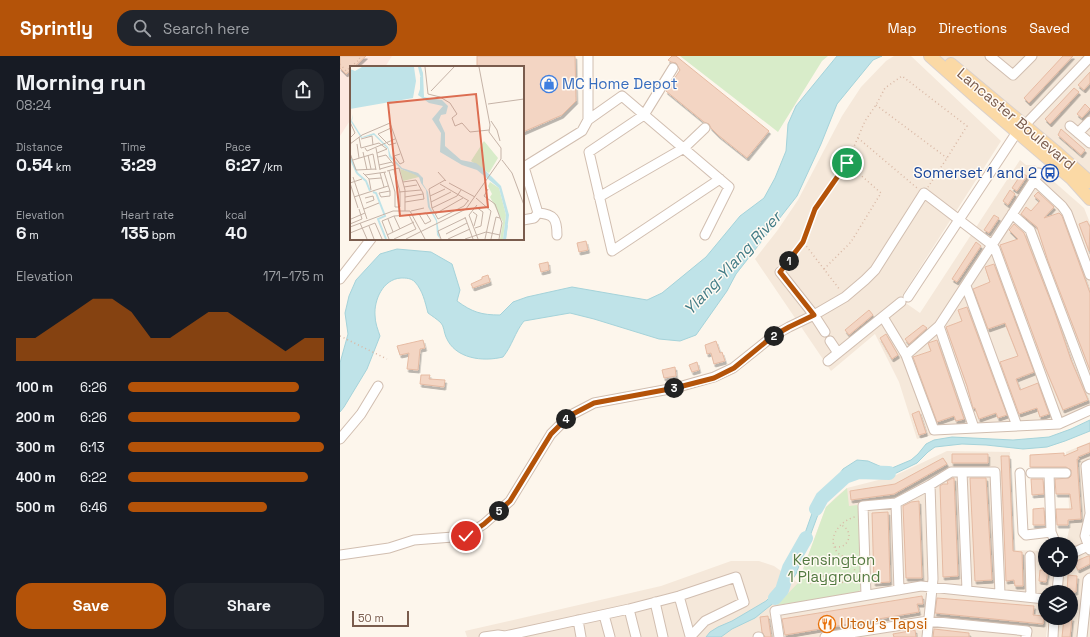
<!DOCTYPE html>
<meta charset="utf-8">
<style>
:root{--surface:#171b24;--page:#20242c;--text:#f1f3f6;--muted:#9ea1a6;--accent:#b45309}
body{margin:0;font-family:"Space Grotesk",sans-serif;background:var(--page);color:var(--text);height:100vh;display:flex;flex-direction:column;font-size:15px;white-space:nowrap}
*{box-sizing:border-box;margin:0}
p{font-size:13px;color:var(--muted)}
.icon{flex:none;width:22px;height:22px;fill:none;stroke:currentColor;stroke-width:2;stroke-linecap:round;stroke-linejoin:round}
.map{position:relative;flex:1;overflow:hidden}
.panel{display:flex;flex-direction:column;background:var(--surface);width:340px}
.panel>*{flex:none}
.tools{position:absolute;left:698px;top:481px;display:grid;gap:8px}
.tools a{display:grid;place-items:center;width:40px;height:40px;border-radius:50%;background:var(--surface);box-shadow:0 2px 6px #0003;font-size:20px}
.scale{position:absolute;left:12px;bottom:10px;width:57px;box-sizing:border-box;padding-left:4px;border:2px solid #7a5c4d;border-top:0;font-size:11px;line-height:14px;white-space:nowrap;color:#7a5c4d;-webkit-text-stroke:3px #fffaf3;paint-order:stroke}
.pin{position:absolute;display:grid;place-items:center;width:34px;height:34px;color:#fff;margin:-17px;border:2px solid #fff;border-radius:50%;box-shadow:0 1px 4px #0007}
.km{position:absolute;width:20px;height:20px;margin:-10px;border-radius:50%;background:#222;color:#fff;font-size:11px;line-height:20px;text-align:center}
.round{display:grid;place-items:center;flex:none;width:42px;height:42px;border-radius:16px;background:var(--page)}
.headline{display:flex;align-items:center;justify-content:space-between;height:68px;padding:0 16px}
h1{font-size:22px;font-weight:700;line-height:30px}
.figures{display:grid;grid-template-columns:repeat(3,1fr);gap:6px;height:68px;padding:4px 16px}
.figures div{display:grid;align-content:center}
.figures b{font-size:17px;font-weight:700}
.figures small{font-size:11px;font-weight:400}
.figures p{font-size:11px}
.chart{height:112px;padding:8px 16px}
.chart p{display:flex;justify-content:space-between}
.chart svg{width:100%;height:72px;margin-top:4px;fill:var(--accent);opacity:.7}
.cta{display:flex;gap:8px;margin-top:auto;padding:8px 16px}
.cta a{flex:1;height:46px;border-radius:16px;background:var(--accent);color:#fff;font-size:16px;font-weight:700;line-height:46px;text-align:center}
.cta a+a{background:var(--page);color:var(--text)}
ul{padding:0 16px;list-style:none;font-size:13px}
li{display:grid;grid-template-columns:64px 48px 1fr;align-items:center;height:30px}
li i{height:10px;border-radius:5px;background:var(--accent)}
header{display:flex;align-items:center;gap:24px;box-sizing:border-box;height:56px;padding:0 20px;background:var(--accent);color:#fff}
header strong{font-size:19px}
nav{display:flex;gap:22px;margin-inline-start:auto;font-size:14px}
.search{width:280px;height:36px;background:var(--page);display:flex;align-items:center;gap:10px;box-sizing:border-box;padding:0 14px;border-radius:16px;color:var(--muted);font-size:15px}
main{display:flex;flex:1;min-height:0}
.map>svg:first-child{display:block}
</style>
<header>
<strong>Sprintly</strong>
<div class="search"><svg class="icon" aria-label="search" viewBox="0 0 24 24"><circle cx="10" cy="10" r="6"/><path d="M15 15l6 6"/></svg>Search here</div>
<nav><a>Map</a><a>Directions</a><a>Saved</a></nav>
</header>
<main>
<section class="panel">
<div class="headline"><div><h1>Morning run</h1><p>08:24</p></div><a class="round"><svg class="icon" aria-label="share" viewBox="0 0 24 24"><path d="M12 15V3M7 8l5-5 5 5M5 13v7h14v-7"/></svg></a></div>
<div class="figures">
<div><p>Distance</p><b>0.54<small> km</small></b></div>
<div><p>Time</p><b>3:29</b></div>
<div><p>Pace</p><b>6:27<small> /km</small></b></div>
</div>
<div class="figures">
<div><p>Elevation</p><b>6<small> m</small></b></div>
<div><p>Heart rate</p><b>135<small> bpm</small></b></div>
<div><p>kcal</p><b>40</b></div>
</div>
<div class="chart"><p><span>Elevation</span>171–175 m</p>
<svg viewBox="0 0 160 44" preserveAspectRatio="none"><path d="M0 44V30L10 30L20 22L30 14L40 6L50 6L60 14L70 30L80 30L90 22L100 14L110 14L120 22L130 30L140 38L150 30L160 30V44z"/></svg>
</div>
<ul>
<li><b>100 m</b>6:26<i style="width:87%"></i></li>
<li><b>200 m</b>6:26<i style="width:88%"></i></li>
<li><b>300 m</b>6:13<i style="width:100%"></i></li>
<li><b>400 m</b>6:22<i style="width:92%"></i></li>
<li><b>500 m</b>6:46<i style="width:71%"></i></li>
</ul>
<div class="cta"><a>Save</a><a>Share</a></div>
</section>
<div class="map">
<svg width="750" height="581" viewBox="0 0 750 581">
<defs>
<filter id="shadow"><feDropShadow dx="1.5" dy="3" stdDeviation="0" flood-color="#0004"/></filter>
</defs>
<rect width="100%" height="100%" fill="#fdf6ec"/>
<!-- residential -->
<path fill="#f5e8da" d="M554 0H571L661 85 560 243 580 257 680 104 686 109H695L744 152 750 167V358L719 371 592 379 577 383 559 326 535 278 491 315 415 203 437 175 458 144 502 60 521 31 546 5Z
M595 0H750V134Z
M750 386V581H718L719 562H731V536H721L723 514H731V488H726L730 469 726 396Z
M607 395 670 396 674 494 705 495V514H713L711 536H705V562H708L706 581H127L125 575 321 530 391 505H419L434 510 458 527 486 451 496 441 507 432 554 420Z"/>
<!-- commercial -->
<path fill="#fde8e0" d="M0 0H52L45 11H11V63L0 80Z"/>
<!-- green -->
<path fill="#d8ecc9" d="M340 0H488L482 5 438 76Z
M507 432 509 450 517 449 519 453 522 531 519 535 512 538 437 549 458 527 486 451Z"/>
<!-- water -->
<path fill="#bfe3e8" stroke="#a5d3da" d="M497 0H542L533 4 497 48 481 88 457 140 396 218 387 235 356 279 340 285 319 283 254 263 230 257 184 265C175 276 172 290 163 301 143 306 115 303 106 281 104 277 104 270 101 267 97 263 92 260 88 257 85 246 83 235 75 226 71 222 66 222 61 222 43 223 34 244 35 259 35 267 38 274 40 280L27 313 4 351 0 356V307L8 278 5 257 9 240 16 224 40 198 57 193 91 196 112 208 120 234 117 245C132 256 141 259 160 259L173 246 187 241 232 231 307 244 322 237 366 201 400 160 424 142 435 122 446 95 448 68 456 50Z
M750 364V375L725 385 707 391 683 393 646 389 622 388 595 391 588 396 577 407 548 421 539 419 530 415 519 414 510 418 486 437 456 518 441 541 415 562 392 573 381 581H366L370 576 378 571 392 565 426 545 436 535 445 524 453 511 475 449 481 436 496 423 503 413 517 404 528 405 544 412H552L571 404 578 398 586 388 594 384 612 381 673 384 709 381 731 373Z"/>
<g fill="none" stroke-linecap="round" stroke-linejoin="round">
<!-- river -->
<path stroke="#bfe3e8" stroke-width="14" d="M476 453 482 442 505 421 519 416 549 417
M435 542 442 534 449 512 466 482"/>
</g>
<!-- building -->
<path fill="#f3d5c3" stroke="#e6bba3" filter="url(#shadow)" d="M0 0H26L14 11H11V14L6 18 0 12Z
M137 0H235L236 45 222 59 183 76V11H137Z
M332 0H336L429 75 407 102 378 79 371 72 369 68 364 66 326 35 340 14 336 7 331 6 328 4Z
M723 0H733L689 47 684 42Z
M750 16V27L744 34 738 29Z
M734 32 739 36 710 68 705 63Z
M745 48 750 53 742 62 737 58Z
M721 73 745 94 741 99 718 79Z
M682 117 687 120 677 135 672 132Z
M670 134 675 138 668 149 663 145Z
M698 136 714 151 704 162 719 157 722 160 750 237V314L708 205 697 171 681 158 686 151 691 155 700 145 694 140Z
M654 159 659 162 649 177 644 174Z
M747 165 750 171 749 195 739 168Z
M674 168 684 177 714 254 731 304 748 344 723 354 705 311 660 189 678 183 669 174Z
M246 185 248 194 239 196 237 187Z
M636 186 641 190 617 226 612 223Z
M208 206 209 214 201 216 199 208Z
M654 208 694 316 676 323 680 334 698 327 709 358 700 361 697 352 679 358 660 306 678 300 665 267 648 273 633 233 650 226 645 211Z
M148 219 150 226 133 232 131 228 142 223V221Z
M627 251 667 359 658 362 656 357 639 363 636 355 635 352H633L627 330 606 271 622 265 618 254Z
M529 254 533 259 509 279 505 274Z
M583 269 587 272 569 288 565 283Z
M546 278 558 299 552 303 540 282Z
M83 284 85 292 80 293 78 314 67 313 69 297 60 299 57 290Z
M597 284 624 363 616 365 614 360 597 366 573 301 591 295 588 287Z
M376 285 380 297 382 296 385 305 374 308 371 297 367 298 365 289Z
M357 306 359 314 352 316 349 309Z
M335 311 336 320 324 322 322 314Z
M81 319H90L89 323 105 324 104 331 80 328Z
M579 355 586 377 579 379 572 358Z
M750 387V396L738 401 739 403H737L741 463 728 464V469H717L716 453H732L730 438H716L715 423 729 422 731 420V414L726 411H690V399L724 397V400L738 394 737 392Z
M612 398H648V407H612Z
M661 400H669L673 495 682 496 683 530H675L674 524 666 525Z
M603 402 607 408 554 438 511 444 510 435 555 428Z
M613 422H614L618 520 603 521 600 430 603 428H608L607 425Z
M630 422H646L652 524 635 525Z
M691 423H703L704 438 692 439Z
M579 445 582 522H566L563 450 571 446Z
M704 452 705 469H693V453Z
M548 456 550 526 534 527 532 457Z
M748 500H750V508L738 514 734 506Z
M700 514H708L706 526 699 525Z
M728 519 737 520 736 536H727Z
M582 540 583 548H577L579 556 445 579 442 563Z
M597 542 694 550 693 559 704 560 703 568 595 557Z
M428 560 431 581H425L422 576 420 561Z
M724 562H732L730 581H722Z
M594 573 629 577V581H593Z
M575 574 576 581H554L553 578Z"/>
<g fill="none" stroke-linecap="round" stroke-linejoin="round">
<!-- minor casing -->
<g stroke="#d1beb0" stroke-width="11">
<path id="minor" d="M650 0 673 19 692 0
M333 12 304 59 249 96 272 195 380 123
M248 64V0
M684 70 750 1
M730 70 750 87
M738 77 750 65
M694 124 722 150 727 157 750 219
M259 141 344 92 365 72
M198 157C214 158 217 163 217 179
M672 158 690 174 750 333
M183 164 194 162 198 157 184 111 242 75 248 64 282 40 389 131 365 179
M440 216 474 259 485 276
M0 223 31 183
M626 230 677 370
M568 241 677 76
M543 261 566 299 594 374 719 368 750 354
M599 270 634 372
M490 285 498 297
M566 299 599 270 699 117
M488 305 561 246
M0 383 21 358 38 330
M750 408 746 410 750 456
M622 416 627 534
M680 417 683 476 686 479 711 476
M691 417H726
M709 417 711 476 716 488
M556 447 559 534
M750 458 745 480 750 494
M731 498 750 489
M0 499 49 492 74 484 126 480 144 468 170 445 211 378 229 360 254 347 335 332 374 321 393 312 433 280 449 271 474 259 505 241 525 224 535 214 584 137 652 189 655 193 719 368
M690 500 691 541
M717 536 719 514
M526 539 523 450 556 447 590 429 611 416H655L660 538
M339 540 350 580
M315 546 323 581
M289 553 296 581
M264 559 270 581
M238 564 241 581
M144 581 158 579 165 580 289 553 339 540 396 521 404 546 365 565 350 581
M418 581H419
M439 581 435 555 581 530 705 543
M485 581 588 565 687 575 686 581
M587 581 593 523 590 429
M713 581 714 562
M742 581 748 524 750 522"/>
</g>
<!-- major casing -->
<g stroke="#dad1cd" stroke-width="14">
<path id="major" d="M590 0 635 40 732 123 750 143
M611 8 715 95 750 126"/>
</g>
<!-- path -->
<path stroke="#d9b8a5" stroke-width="1.5" stroke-dasharray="1 3" stroke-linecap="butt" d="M0 8 6 15 20 3 18 0
M536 49 607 102
M518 82 577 132
M464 187 500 234
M445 210 463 186 475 153 507 107 525 65 536 49 545 32 562 20 627 70 607 102 588 131
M484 213 511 186 541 137 507 107
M0 280 47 303
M495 491C509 493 515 475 501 469
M470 528C483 505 505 542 514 518 515 514 515 509 512 506 508 501 501 501 497 496 486 481 501 464 515 461"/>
<!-- minor -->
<use href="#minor" stroke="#fff" stroke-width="9"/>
<!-- major -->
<use href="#major" stroke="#fbd9a5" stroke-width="12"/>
</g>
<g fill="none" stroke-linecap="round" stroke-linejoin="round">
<!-- route casing -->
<g stroke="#fff" stroke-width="8">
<path id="route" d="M126 480 144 468 170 445 211 378 229 360 254 347 335 332 374 322 394 312 433 280 449 271 474 259 440 216 463 186 475 153 507 107"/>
</g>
<!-- route -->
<use href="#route" stroke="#b45309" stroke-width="5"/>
</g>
<!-- icons -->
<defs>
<g id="shop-ring" transform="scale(0.9)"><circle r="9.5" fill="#fffaf3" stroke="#3f7fe0" stroke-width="1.5"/><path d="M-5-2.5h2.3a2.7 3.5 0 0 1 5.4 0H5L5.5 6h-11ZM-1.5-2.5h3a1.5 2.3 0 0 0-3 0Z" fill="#3f7fe0"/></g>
<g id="bus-ring" transform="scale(0.9)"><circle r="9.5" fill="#fffaf3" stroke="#1a4fb4" stroke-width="1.5"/><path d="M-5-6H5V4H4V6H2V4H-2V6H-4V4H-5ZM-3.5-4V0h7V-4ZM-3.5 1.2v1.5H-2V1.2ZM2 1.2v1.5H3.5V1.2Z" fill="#1a4fb4"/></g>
<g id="restaurant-ring" transform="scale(0.9)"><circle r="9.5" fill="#fffaf3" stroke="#e8710a" stroke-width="1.5"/><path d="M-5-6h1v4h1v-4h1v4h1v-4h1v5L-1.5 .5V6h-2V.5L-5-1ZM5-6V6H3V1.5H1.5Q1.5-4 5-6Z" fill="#e8710a"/></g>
</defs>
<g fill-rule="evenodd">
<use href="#shop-ring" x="209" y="28"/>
<use href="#bus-ring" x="710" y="117"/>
<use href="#restaurant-ring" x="487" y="568"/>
</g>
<g text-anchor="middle" stroke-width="3" stroke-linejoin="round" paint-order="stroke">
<!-- shop labels -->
<g font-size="15" fill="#366cbe" stroke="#fffaf3" text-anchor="start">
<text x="222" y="33">MC Home Depot</text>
</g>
<!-- street labels -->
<g font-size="15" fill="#7a5c4d" stroke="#fffaf3">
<text transform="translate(676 63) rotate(40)" y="5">Lancaster Boulevard</text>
</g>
<!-- transit labels -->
<g font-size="15" fill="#164399" stroke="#fffaf3" text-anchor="end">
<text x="697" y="122">Somerset 1 and 2</text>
</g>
<!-- park labels -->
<g font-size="15" fill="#537a41" stroke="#fffaf3">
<text x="494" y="509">Kensington<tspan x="494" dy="17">1 Playground</tspan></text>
</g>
<!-- food labels -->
<g font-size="15" fill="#c56008" stroke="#fffaf3" text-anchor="start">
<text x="500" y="573">Utoy's Tapsi</text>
</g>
<!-- water labels -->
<g font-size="16" font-style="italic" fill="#437c86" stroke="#fffaf3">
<text transform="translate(392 207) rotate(-47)" y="6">Ylang-Ylang River</text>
</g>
</g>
<!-- overview -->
<g transform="translate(10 10)">
<rect width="174" height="174" fill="#fdf6ec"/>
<path d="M134 75 148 92 139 107 121 95ZM50 103 66 108 69 111 53 115ZM140 116 149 122 156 149 153 173H150L153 156 140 131 142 128 138 120Z" fill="#d8ecc9"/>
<path d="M12 1H64L66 15 63 32 0 43V3L5 5ZM68 1H71L73 7 74 31 92 34 98 40 96 48 91 49 89 54 95 67V80L111 94 126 97 135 104 151 120 159 149 156 173H153L156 149 149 122 127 104 112 99 90 86 91 67 82 53 93 40 79 37 68 29 72 17ZM3 48 2 55 12 71 24 67 38 81 41 90 52 102 68 107 73 112V118L78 126 80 141 87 154 90 173 87 169 86 155 78 141 76 124 71 117V111L51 103 39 91 38 83 24 69 11 72 1 56Z" fill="#bfe3e8"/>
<path fill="none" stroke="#bfe3e8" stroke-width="2" d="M71 24V11M0 91 7 107M7 107 16 115 20 125M65 107 70 111 72 117M23 126 26 127 35 150 28 153 36 173M155 173 157 159"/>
<path fill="none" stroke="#c5b3a7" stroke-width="1" d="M75 1 78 28 90 31 100 37 107 48 102 52 105 60 112 57 120 66 139 64M81 25 104 1M138 38 174 33M141 55 147 64 150 75M0 56 5 67 0 72M41 62 28 68 39 79 46 77M9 71 11 82 29 77 37 83 27 87M11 73 22 70 23 79M0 78 12 69 40 57 54 96 50 98 44 90 50 88M7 78 9 92M15 82 17 85 45 73M26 82 30 104M13 86 17 104M0 87 6 104 26 103M18 89 21 103M28 91 36 89 45 100M3 94 23 88 26 104M152 94 162 107 174 139M29 99 42 96M30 103 44 99M37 105 49 102 55 124V145M39 105 45 126V141H50V126L44 104M34 106 40 125V130L31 131 29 127 40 125M88 106 96 115M13 107 19 113 21 124M30 107 34 121M15 109 36 106M3 111 17 153M19 113 31 112M95 114 79 123 82 142 88 153 114 140 118 135M53 116 66 114 73 127 74 133 55 136M99 117 125 131M90 118 119 135M54 121 67 119M138 123 134 130 145 138 152 157 149 173M49 126 71 124M80 130 95 123M4 131 38 120M55 131 73 128M15 132 23 130 24 134 16 137M126 132 141 145 135 173M81 136 101 126M127 139 119 149 128 173M8 142 0 117 12 113M82 142 107 130 111 124M14 143 29 137M61 145 74 142M123 146 127 149 124 160M85 148 113 132M63 149 76 147 81 155 75 158 69 148M44 150 50 163M115 151 123 173M1 153 15 147M38 153 43 166M10 157 17 173M0 158 12 153 9 143M19 160 24 173M0 161 43 145H60L75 173M125 162 131 160 133 146 126 141M0 167 25 157 32 173M96 168 117 157M37 169 64 156M39 173 32 155 44 150 59 149 66 163 44 173M56 173 116 143 151 93V82L139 66 140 59 129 1M91 173 88 165 115 152M98 173 120 163M115 173 136 166 150 169M141 173 146 151 150 152"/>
<path fill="#dc6d51" fill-opacity="0.15" stroke="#dc6d51" stroke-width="2" d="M126 28 138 141 50 150 38 37Z"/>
<rect width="174" height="174" fill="none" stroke="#7a5c4d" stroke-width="2"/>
</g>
</svg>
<div class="tools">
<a><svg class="icon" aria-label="locate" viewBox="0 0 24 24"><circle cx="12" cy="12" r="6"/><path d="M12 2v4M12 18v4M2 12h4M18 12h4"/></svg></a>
<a><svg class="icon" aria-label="layers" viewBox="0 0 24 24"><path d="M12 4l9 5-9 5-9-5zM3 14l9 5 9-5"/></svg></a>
</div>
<div class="scale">50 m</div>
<div class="pin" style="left:507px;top:107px;background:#1e9e55"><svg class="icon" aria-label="arrive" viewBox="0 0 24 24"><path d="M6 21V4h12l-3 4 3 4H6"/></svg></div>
<div class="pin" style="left:126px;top:480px;background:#d93025"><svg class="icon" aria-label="check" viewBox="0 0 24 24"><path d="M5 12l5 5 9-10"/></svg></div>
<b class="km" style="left:449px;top:205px">1</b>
<b class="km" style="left:434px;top:280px">2</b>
<b class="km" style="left:334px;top:332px">3</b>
<b class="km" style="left:226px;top:363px">4</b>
<b class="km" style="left:159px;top:455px">5</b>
</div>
</main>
